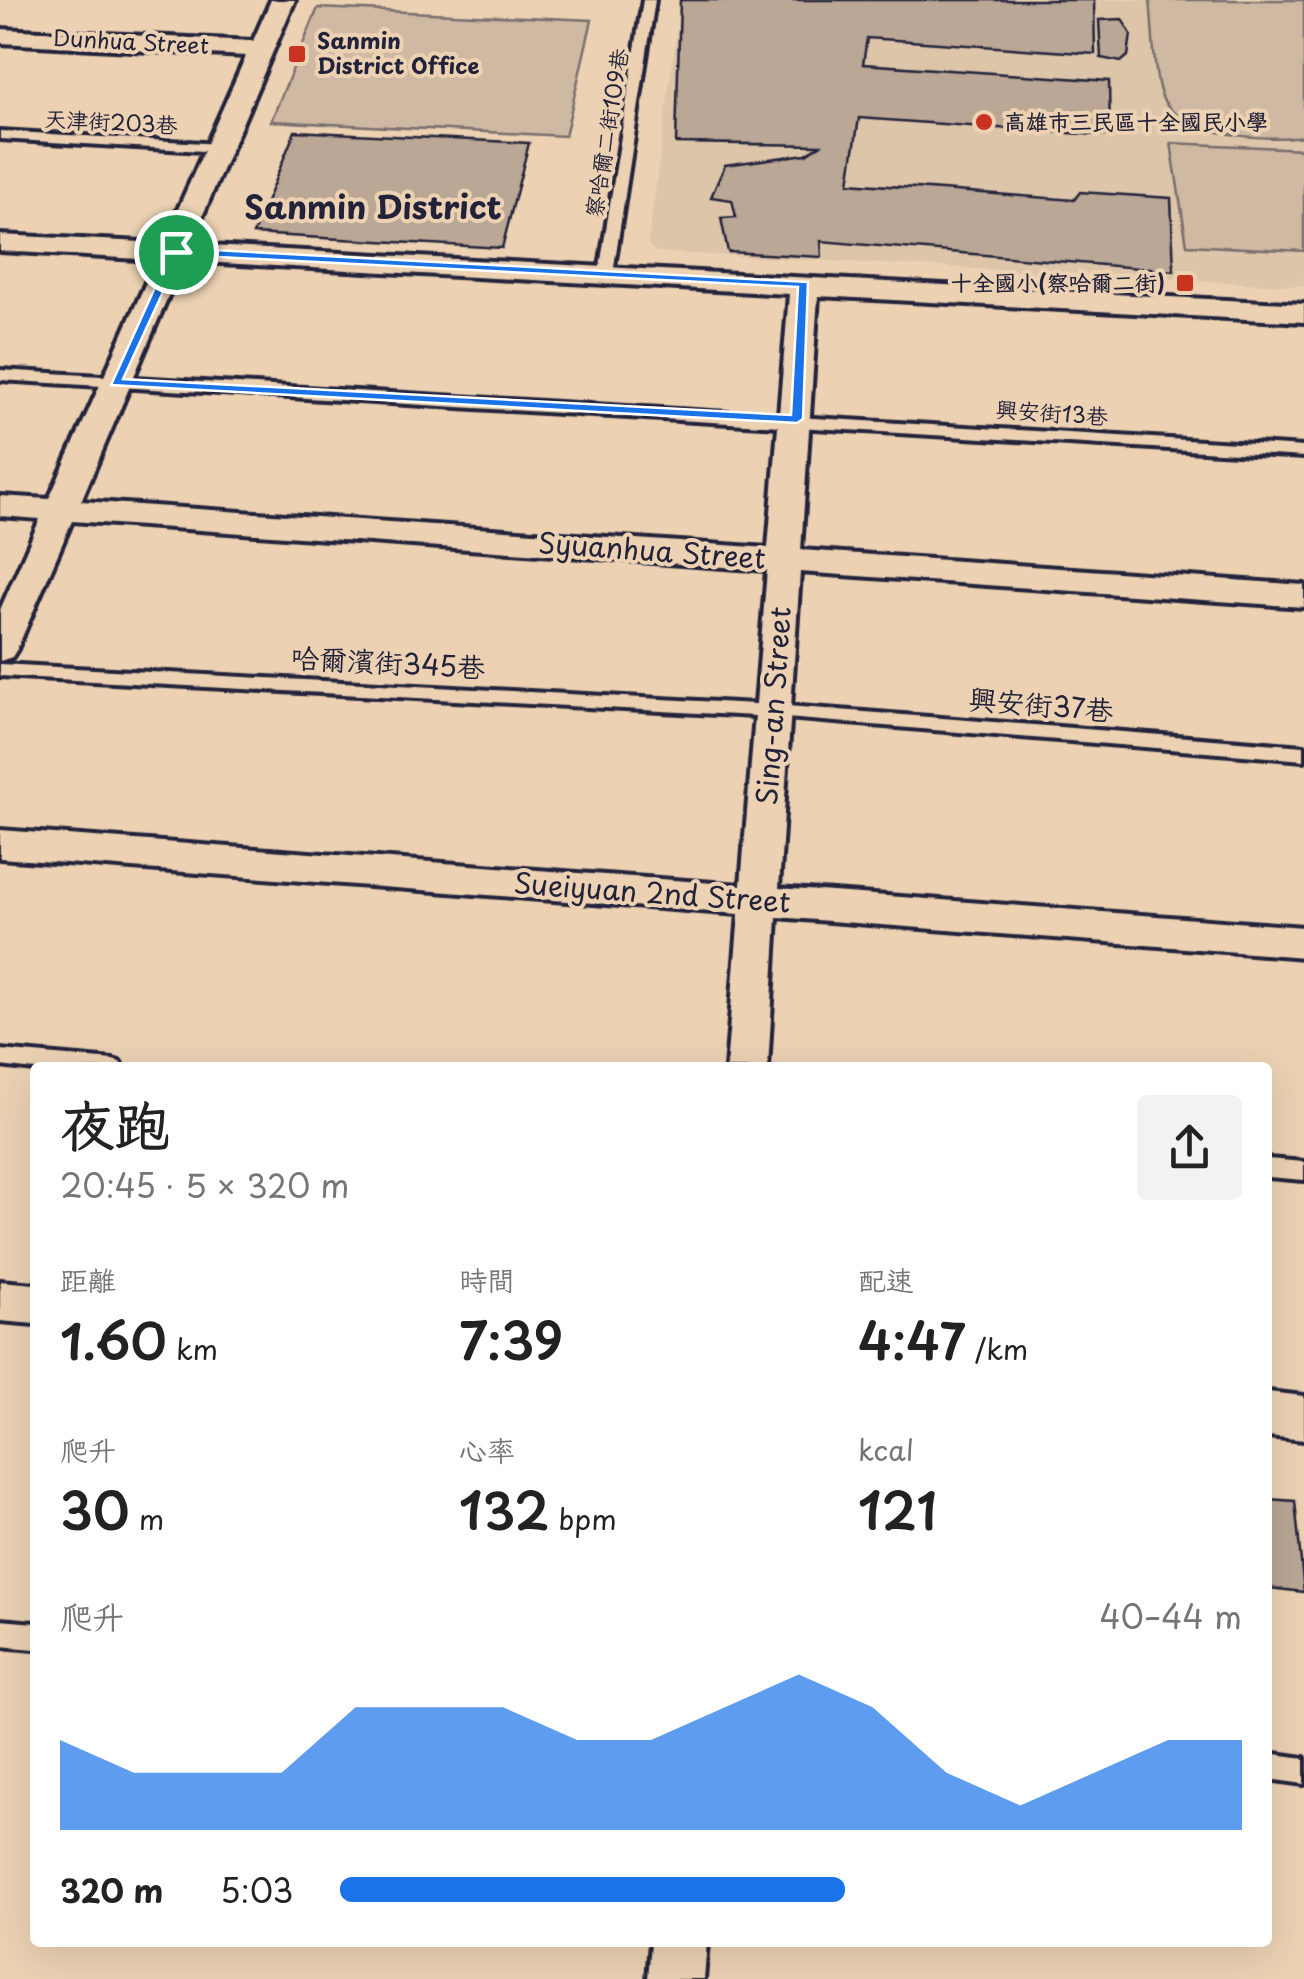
<!DOCTYPE html>
<html lang="zh-TW">
<meta charset="utf-8">
<style>
:root{--surface:#fff;--page:#f2f2f2;--text:#222;--muted:#767676;--accent:#1a73e8}
body{margin:0;font-family:"Playpen Sans","LXGW WenKai TC",sans-serif;background:var(--page);color:var(--text);height:100vh;display:flex;flex-direction:column;font-size:38px;white-space:nowrap}
*{box-sizing:border-box;margin:0}
p{font-size:32px;color:var(--muted)}
.icon{flex:none;width:55px;height:55px;fill:none;stroke:currentColor;stroke-width:2;stroke-linecap:round;stroke-linejoin:round}
.map{position:relative;flex:1;overflow:hidden}
.details{position:absolute;left:30px;top:1062px;width:1242px;height:885px;display:flex;flex-direction:column;background:var(--surface);border-radius:10px;box-shadow:0 10px 40px #0002}
.details>*{flex:none}
.pin{position:absolute;display:grid;place-items:center;width:85px;height:85px;color:#fff;margin:-42px;border:5px solid #fff;border-radius:50%;box-shadow:0 2px 10px #0007}
.round{display:grid;place-items:center;flex:none;width:105px;height:105px;border-radius:10px;background:var(--page)}
.headline{display:flex;align-items:center;justify-content:space-between;height:170px;padding:0 30px}
h1{font-size:55px;font-weight:600;line-height:75px}
.stats{display:grid;grid-template-columns:repeat(3,1fr);gap:15px;height:170px;padding:10px 30px}
.stats div{display:grid;align-content:center}
.stats b{font-size:50px;font-weight:600}
.stats small{font-size:28px;font-weight:400}
.stats p{font-size:28px}
.chart{height:280px;padding:20px 30px}
.chart p{display:flex;justify-content:space-between}
.chart svg{width:100%;height:180px;margin-top:10px;fill:var(--accent);opacity:.7}
ul{padding:0 30px;list-style:none;font-size:32px}
li{display:grid;grid-template-columns:160px 120px 1fr;align-items:center;height:75px}
li i{height:25px;border-radius:12px;background:var(--accent)}
.map>svg:first-child{display:block}
</style>
<div class="map">
<svg width="1304" height="1979" viewBox="0 0 1304 1979">
<rect width="100%" height="100%" fill="#ecd2b3"/>
<filter id="ink" filterUnits="userSpaceOnUse"><feTurbulence type="fractalNoise" baseFrequency=".01" numOctaves="2"/><feDisplacementMap in="SourceGraphic" scale="20" xChannelSelector="R" yChannelSelector="G"/><feConvolveMatrix kernelMatrix="1 2 1 2 8 2 1 2 1" color-interpolation-filters="sRGB"/></filter>
<g filter="url(#ink)">
<!-- built -->
<path fill="#ddc5aa" d="M681 0H1304V286L656 252 648 244Z"/>
<!-- green -->
<path fill="#cfb9a2" stroke="#786e6e" stroke-width="2.5" d="M1150 0H1304V136C1268 141 1185 137 1164 101 1153 84 1153 23 1150 0Z
M318 8 592 20 565 136 271 121Z
M1171 143 1304 149V251L1187 245Z"/>
<!-- building -->
<path fill="#baa795" stroke="#22223b" stroke-width="2.5" d="M680 0H1094L1095 54 867 38 863 64 1109 81 1110 136 859 118 849 183 1074 200 1080 192 1171 198 1174 271 821 241 822 257 728 252 721 218 736 217 732 200 711 197 725 165 806 154 820 145 676 143Z
M1122 19 1131 34 1128 56 1121 62 1101 58 1099 20Z
M295 131 529 143 502 248 253 234Z
M1268 1499 1295 1501 1304 1592 1268 1588Z"/>
<g fill="none" stroke-linecap="round" stroke-linejoin="round">
<!-- service casing -->
<g stroke="#22223b" stroke-width="8">
<path id="service" d="M643 0H655L613 273 606 277 599 273Z
M0 131 220 144 227 148 220 152 0 139Z
M0 370 1304 447V457L0 380Z
M0 664 774 705 1304 746V760L774 717 0 676Z
M0 1050 113 1060 120 1062 123 1068 35 1070 0 1066Z
M1268 1159 1304 1162V1180L1268 1177Z
M0 1620 35 1623V1649L0 1646Z
M1268 1753 1304 1758V1784L1268 1779Z"/>
</g>
<!-- minor casing -->
<g stroke="#22223b" stroke-width="8">
<path id="minor" d="M271 0H295L190 245 1304 304V322L818 296 801 550 1304 585V607L800 572 779 888 1304 927V957L777 917 768 1068H726L739 914 0 858V830L741 885 767 570 72 521 17 649 12 657 0 661V610L40 519 0 516V496L49 499 156 260 0 251V235L163 243 246 56 0 43V29L253 41ZM183 261 789 294 768 548 81 501Z
M0 1281 35 1284V1324L0 1321Z
M1268 1392 1304 1396V1440L1268 1436Z
M651 1942H707L704 1979H648Z"/>
</g>
<!-- service -->
<use href="#service" fill="#ecd2b3" fill-rule="evenodd"/>
<!-- minor -->
<use href="#minor" fill="#ecd2b3" fill-rule="evenodd"/>
</g>
</g>
<!-- route -->
<path fill="#1a73e8" stroke="#fff" stroke-width="2.5" fill-rule="evenodd" d="M176 248 808 282 803 419 797 423 111 385 171 252ZM180 255 798 287 791 415 123 379Z"/>
<!-- markers -->
<g fill="#c8321e" stroke="#ecd2b3" stroke-width="4">
<rect x="287" y="44" width="20" height="20" rx="5"/>
<circle cx="984" cy="122" r="10"/>
<rect x="1175" y="273" width="20" height="20" rx="5"/>
</g>
<g text-anchor="middle" stroke-width="8" stroke-linejoin="round" paint-order="stroke">
<!-- far-poi labels -->
<g font-size="22" font-weight="bold" fill="#22223b" stroke="#ecd2b3" text-anchor="start">
<text x="317" y="49">Sanmin<tspan x="317" dy="25">District Office</tspan></text>
<text x="1004" y="130">高雄市三民區十全國民小學</text>
<text x="1165" y="291" text-anchor="end">十全國小(察哈爾二街)</text>
</g>
<!-- far-street labels -->
<g font-size="22" fill="#22223b" stroke="#ecd2b3">
<text transform="translate(131 42) rotate(3)" y="8">Dunhua Street</text>
<text transform="translate(111 122) rotate(3)" y="8">天津街203巷</text>
<text transform="translate(607 133) rotate(-81)" y="8">察哈爾二街109巷</text>
<text transform="translate(1052 413) rotate(4)" y="8">興安街13巷</text>
</g>
<!-- street labels -->
<g font-size="28" fill="#22223b" stroke="#ecd2b3">
<text transform="translate(652 551) rotate(4)" y="10">Syuanhua Street</text>
<text transform="translate(388 663) rotate(3)" y="10">哈爾濱街345巷</text>
<text transform="translate(1041 705) rotate(5)" y="10">興安街37巷</text>
<text transform="translate(774 706) rotate(-86)" y="10">Sing-an Street</text>
<text transform="translate(652 893) rotate(4)" y="10">Sueiyuan 2nd Street</text>
</g>
<!-- far-district labels -->
<g font-size="32" font-weight="bold" fill="#22223b" stroke="#ecd2b3">
<text x="373" y="219">Sanmin District</text>
</g>
</g>
</svg>
<div class="pin" style="left:176px;top:252px;background:#1e9e55"><svg class="icon" aria-label="arrive" viewBox="0 0 24 24"><path d="M6 21V4h12l-3 4 3 4H6"/></svg></div>
<section class="details">
<div class="headline"><div><h1>夜跑</h1><p>20:45 · 5 × 320 m</p></div><a class="round"><svg class="icon" aria-label="share" viewBox="0 0 24 24"><path d="M12 15V3M7 8l5-5 5 5M5 13v7h14v-7"/></svg></a></div>
<div class="stats">
<div><p>距離</p><b>1.60<small> km</small></b></div>
<div><p>時間</p><b>7:39</b></div>
<div><p>配速</p><b>4:47<small> /km</small></b></div>
</div>
<div class="stats">
<div><p>爬升</p><b>30<small> m</small></b></div>
<div><p>心率</p><b>132<small> bpm</small></b></div>
<div><p>kcal</p><b>121</b></div>
</div>
<div class="chart"><p><span>爬升</span>40–44 m</p>
<svg viewBox="0 0 160 44" preserveAspectRatio="none"><path d="M0 44V22L10 30L20 30L30 30L40 14L50 14L60 14L70 22L80 22L90 14L100 6L110 14L120 30L130 38L140 30L150 22L160 22V44z"/></svg>
</div>
<ul>
<li><b>320 m</b>5:03<i style="width:56%"></i></li>
</ul>
</section>
</div>
